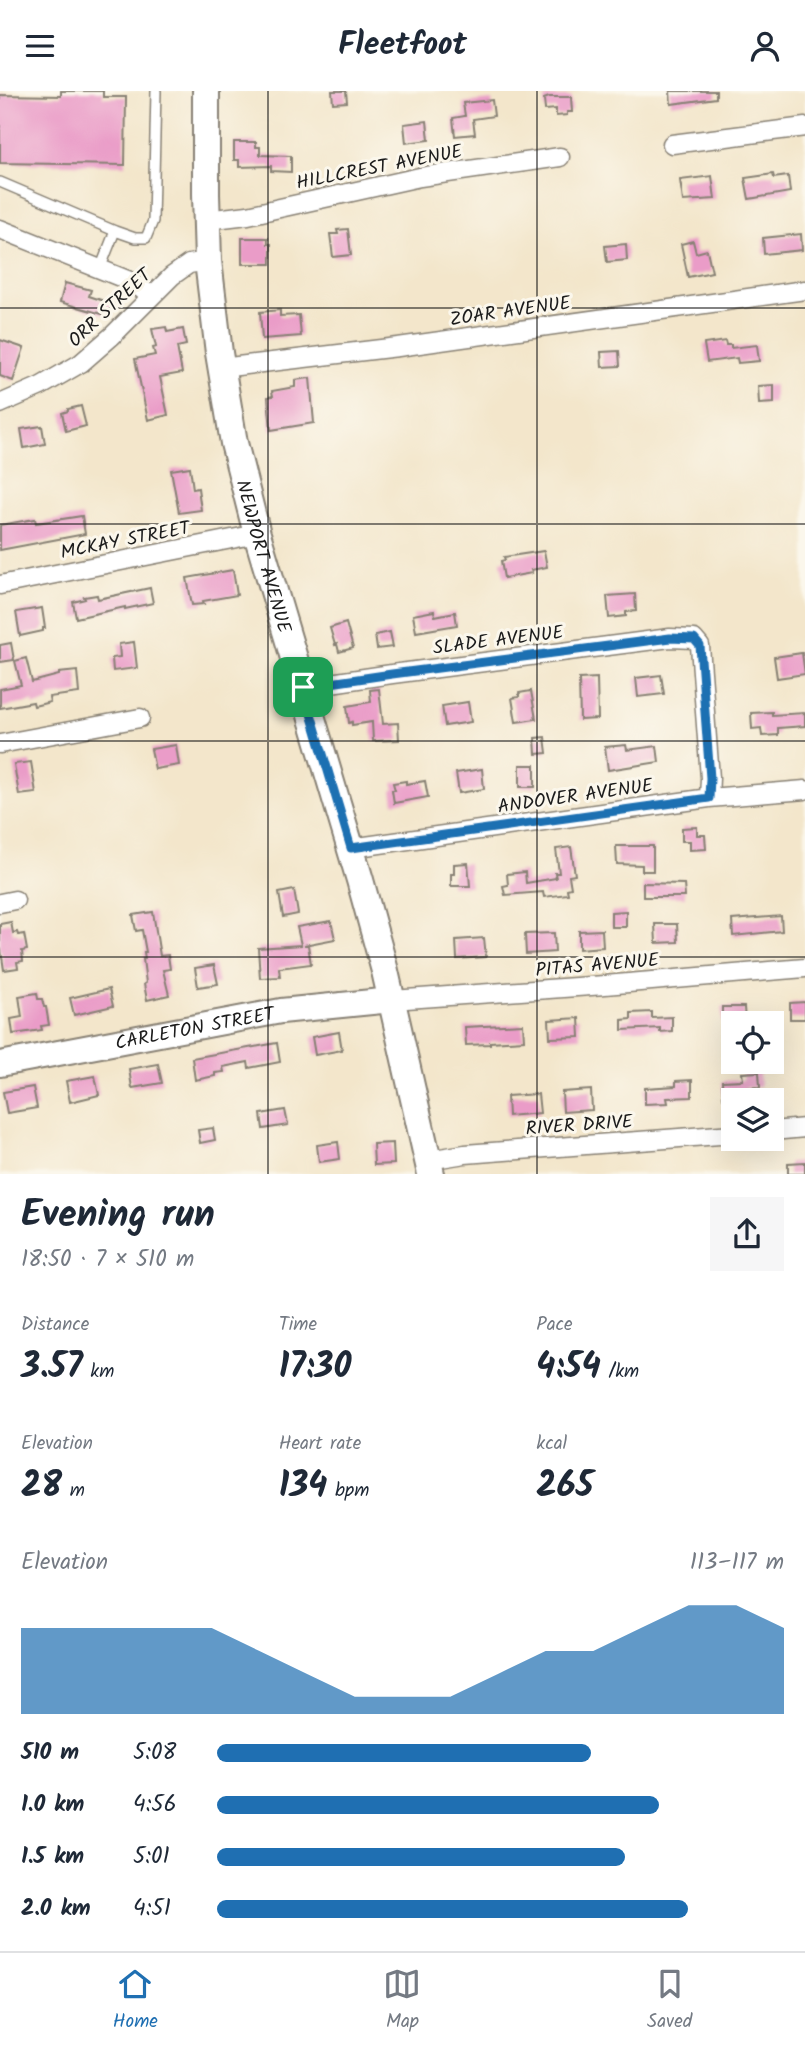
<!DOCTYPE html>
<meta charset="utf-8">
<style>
:root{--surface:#fff;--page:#f6f6f7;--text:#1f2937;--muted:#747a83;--line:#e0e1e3;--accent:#1f6fb2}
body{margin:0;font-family:Kalam,sans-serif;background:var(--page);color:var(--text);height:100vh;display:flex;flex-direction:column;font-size:26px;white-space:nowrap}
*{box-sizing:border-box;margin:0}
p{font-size:23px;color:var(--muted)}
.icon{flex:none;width:38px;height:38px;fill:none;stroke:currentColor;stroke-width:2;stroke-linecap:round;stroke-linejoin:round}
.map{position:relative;height:1083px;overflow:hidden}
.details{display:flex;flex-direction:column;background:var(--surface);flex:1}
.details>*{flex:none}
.buttons{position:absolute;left:721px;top:920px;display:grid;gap:14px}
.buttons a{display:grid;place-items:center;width:63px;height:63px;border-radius:0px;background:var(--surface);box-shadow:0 7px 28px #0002;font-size:35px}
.pin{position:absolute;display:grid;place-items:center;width:60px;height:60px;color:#fff;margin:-30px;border-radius:14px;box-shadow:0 4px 10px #0006}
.round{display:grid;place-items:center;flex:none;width:74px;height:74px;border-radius:0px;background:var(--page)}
.headline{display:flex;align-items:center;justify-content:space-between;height:119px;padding:0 21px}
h1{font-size:38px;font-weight:700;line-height:52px}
.stats{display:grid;grid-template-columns:repeat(3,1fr);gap:10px;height:119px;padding:7px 21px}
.stats div{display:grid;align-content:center}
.stats b{font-size:35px;font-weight:700}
.stats small{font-size:19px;font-weight:400}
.stats p{font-size:19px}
.chart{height:196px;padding:14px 21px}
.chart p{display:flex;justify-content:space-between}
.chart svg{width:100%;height:126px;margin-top:7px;fill:var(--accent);opacity:.7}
ul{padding:0 21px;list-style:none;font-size:23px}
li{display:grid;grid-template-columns:112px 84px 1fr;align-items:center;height:52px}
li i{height:18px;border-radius:9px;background:var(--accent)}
header{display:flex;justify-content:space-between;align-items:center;height:91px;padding:0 21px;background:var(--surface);font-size:32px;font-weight:700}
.menu{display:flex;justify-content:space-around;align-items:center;height:98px;border-top:2px solid var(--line);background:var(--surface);font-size:19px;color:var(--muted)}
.menu a{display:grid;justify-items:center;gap:4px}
.menu .current{color:var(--accent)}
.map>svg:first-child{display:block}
</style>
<header><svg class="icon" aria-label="menu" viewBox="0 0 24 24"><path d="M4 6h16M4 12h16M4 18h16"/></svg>Fleetfoot<svg class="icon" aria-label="person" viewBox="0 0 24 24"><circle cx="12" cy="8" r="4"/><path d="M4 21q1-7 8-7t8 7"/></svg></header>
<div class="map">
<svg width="805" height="1083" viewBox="0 0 805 1083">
<rect width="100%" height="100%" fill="#fbf7ec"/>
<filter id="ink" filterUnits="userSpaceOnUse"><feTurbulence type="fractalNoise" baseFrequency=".0143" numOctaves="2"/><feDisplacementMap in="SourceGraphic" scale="14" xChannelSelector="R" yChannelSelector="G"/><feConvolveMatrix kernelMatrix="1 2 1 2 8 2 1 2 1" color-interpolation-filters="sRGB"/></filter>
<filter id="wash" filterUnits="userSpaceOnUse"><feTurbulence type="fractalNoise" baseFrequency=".00686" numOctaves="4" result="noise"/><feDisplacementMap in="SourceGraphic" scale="28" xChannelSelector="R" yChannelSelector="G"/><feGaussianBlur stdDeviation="1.57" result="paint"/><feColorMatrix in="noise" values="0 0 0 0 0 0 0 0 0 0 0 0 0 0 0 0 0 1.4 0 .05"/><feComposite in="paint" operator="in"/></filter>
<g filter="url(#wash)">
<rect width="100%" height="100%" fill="#f3e6cb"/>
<g id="blocks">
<!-- building -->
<path fill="#ea9cc8" d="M61 0H103V6H126L125 74 0 72V4L61 5Z
M332 0H346L347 11 333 12Z
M670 0H716V7L671 13Z
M549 6H571L572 21H567V24L556 25V18L545 19 544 8Z
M492 9 494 25 473 28 475 43 455 45 453 27 465 25 463 12Z
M427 30 429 49 406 52 404 33Z
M234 51H256V56H260V64L291 65V81L271 80V75L239 76V69H234Z
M773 83 774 87 788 85 790 101 749 108 745 87Z
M712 85 715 108 683 110 680 89Z
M348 138 351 164 333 166 330 143H338L337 139Z
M801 143 802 159 764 163 763 147Z
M242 147H268V153H271V173H242Z
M693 150 696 162 707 159 712 181 688 186 681 153Z
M626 153 627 169 607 171 605 155Z
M65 192 91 199 89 205 113 213 109 225 60 211Z
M280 219V225L299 224 301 245 262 248 260 221Z
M166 236 167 241 183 238 186 254 177 256 182 282 160 286 168 324 148 329 135 268 155 264 153 257 156 256 152 238Z
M0 249 24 257 13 290 0 285Z
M725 250 726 254H731V257L757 254 759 270 738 272 737 267 707 271 704 253Z
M619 260 620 275 602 276 601 261Z
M310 287 314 332 271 339 268 306 273 305 272 300 295 296V289Z
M774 294V312L759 313 758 295Z
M81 315 86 335 66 340 62 322 68 320V318Z
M42 335 45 353 24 357 21 338Z
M190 376 193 398 198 397 201 419 179 422 171 379Z
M82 425 85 443 0 459V434L35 428 36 432Z
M544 460 547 476 531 479 532 482 504 487 501 470 505 469 504 466Z
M233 479 237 504 203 510 204 513 192 514 187 487Z
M150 497 153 512 125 518V516L76 527 73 511 85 508 84 506 97 504 98 508Z
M635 503 636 520 626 521V525L609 527 607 505Z
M42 517 45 537H43V540L20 545 16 521Z
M434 520 435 525 455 521 457 534 416 541 413 524Z
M346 532 353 557 339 561 337 553 335 554 330 537Z
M390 541 393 556 377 558 375 544Z
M134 551 137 577 113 580 112 567 120 566 119 553Z
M11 552 14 569 0 571V554Z
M802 562 805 583 777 587 774 566Z
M26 567 32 591 59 584V582L77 580 79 602 49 606 50 611 34 615 33 611 0 617V598L21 594 15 570Z
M661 584 664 603 638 606 636 587Z
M597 587 598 628 580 629 579 588Z
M379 598 383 633 398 632 399 649 373 650 372 631 352 634V631L349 632 347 615 371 611 370 599Z
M531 600 536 628 516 631 512 607 519 606V602Z
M468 611 471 631 445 635 442 615Z
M772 621V624L805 622V635L778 637V644L762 645 761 637 752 638 751 622Z
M545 646 547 662 536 663 535 647Z
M176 654 179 674 155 678 151 658Z
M626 654 627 659 657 655 659 671 608 679 605 656Z
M31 671 36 702 19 704 14 673Z
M520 674H535V696H520Z
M482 678 484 698 459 702 456 682Z
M406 690V693L425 690 428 706 394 712 392 699H395L393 692Z
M697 736V744H705L706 758 690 759V750H682V737Z
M616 755H653V780H642V774L617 773Z
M571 756 575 784 569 785 571 797 567 798 568 803 544 806 543 801 505 804 503 795 508 794 507 783 525 781 526 792 556 787 555 782H559L556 758Z
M468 772 470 795H451V783H454V773Z
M643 792 684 793 685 806H643Z
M294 799 298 823 283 826 279 802Z
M626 820V836H611V821Z
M153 821 160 865 168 864 170 878 163 879 169 904 147 909 144 893 146 892 143 868H145L144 861H146L142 839 136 840 133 824Z
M781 825 782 840 733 845 732 829Z
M331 830 335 848 304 854H308L311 873 279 877 280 886 260 887 258 857 301 854 297 836Z
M11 831 13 842 17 841 18 844 24 843 27 859 22 860 23 870 17 871 18 877 4 879 1 859 0 860V833Z
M655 833H677L678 851 656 852Z
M602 839 603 856 579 858V840Z
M554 842 555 861 526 863 525 843Z
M484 847 486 866 457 868 456 849Z
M214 874 218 893 198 896 195 877Z
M109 898 113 915 74 924 70 907Z
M37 902 38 908H42L44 916H46L49 934 41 935 42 939 13 943 11 928 22 926 19 905Z
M805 911V928H790V912Z
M722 916H744L745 932H722Z
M652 921V927L672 926V940L660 941V937L622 939V929L631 928V922Z
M579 927 580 946 550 947 549 929Z
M523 933 524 949 490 951V953L466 954 465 936Z
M339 941 342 959 315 964 312 946Z
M277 952 280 971 249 977 248 971 223 976 224 981 215 982V985L195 989 192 967Z
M158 973 162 992 132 997 129 978Z
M759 981 760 996 745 997V1005L723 1007 722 990 743 989 742 982Z
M95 985 99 1004 70 1011 66 990Z
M692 989V1006L667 1007 668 1012 645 1013V997L676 995V990Z
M33 996 37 1017 7 1022 3 1001Z
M591 999 592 1019 563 1021 562 1001Z
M538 1003 540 1022 508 1025 507 1005Z
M285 1019 288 1034 263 1038 261 1023Z
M213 1037 215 1049 200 1052 198 1039Z
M338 1051 340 1068 319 1071 317 1054Z
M393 1052 394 1073 374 1074 373 1053Z
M805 1071V1083H788V1072Z"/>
</g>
</g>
<g filter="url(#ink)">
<use href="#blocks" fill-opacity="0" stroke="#888174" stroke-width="2"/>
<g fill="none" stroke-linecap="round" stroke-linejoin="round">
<!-- lane casing -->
<g stroke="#888174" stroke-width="12">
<path id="lane" d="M0 91 115 140 100 178
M115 140 135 147H146L153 130 156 0"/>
</g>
<!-- street casing -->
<g stroke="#888174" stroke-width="21">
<path id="street" d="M672 53 805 36
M206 129 248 124 420 86 560 66
M0 138 130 190 152 205
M221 277 398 256 805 199
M0 313 41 295 81 272 112 245 172 185 189 173 208 170
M0 494 257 443
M303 596 392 583 670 547 694 548 700 555 710 687 709 707
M0 653 140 627
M351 757 709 707 805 699
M0 812 15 809
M392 909 605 894 805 877
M772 1040 805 1037
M428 1069 465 1063 733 1043"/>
</g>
<!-- secondary casing -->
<g stroke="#888174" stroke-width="28">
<g id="secondary">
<path id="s1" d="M0 973 281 920 392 909"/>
</g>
</g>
<!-- primary casing -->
<g stroke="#888174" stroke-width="30">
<g id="primary">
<path id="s2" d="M206 0V103L208 170 219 262 234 352 257 443 360 789 385 880 431 1083"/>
</g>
</g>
<!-- lane -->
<use href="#lane" stroke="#fff" stroke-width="9"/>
<!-- street -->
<use href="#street" stroke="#fff" stroke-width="18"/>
<!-- secondary -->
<use href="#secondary" stroke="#fff" stroke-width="24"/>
<!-- primary -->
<use href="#primary" stroke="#fff" stroke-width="26"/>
</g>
</g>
<g fill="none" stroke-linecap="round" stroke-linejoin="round" filter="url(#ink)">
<!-- route casing -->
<g stroke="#fff" stroke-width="14">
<path id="route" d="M670 547 694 548 700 555 710 687 709 707 351 757 303 596 392 583Z"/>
</g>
<!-- route -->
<use href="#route" stroke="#1f6fb2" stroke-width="9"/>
</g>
<!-- grid -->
<path fill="none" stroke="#1c1c1c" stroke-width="2" stroke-opacity="0.55" d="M268 0V1083M537 0V1083M0 217H805M0 433H805M0 650H805M0 866H805"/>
<g text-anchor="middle" stroke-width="6" stroke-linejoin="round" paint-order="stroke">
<!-- street labels -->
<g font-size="19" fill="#1c1c1c" stroke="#fbf7ec">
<text transform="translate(379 75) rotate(-11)" y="7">HILLCREST AVENUE</text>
<text transform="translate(109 216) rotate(-43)" y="7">ORR STREET</text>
<text transform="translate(510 219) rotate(-8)" y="7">ZOAR AVENUE</text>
<text transform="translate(125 448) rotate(-11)" y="7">MCKAY STREET</text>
<text dy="7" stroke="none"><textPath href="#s2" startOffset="471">NEWPORT AVENUE</textPath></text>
<text transform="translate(498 548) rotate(-7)" y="7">SLADE AVENUE</text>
<text transform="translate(575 704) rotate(-8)" y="7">ANDOVER AVENUE</text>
<text transform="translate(597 873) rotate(-5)" y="7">PITAS AVENUE</text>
<text dy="7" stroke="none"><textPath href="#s1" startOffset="198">CARLETON STREET</textPath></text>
<text transform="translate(579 1033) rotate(-4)" y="7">RIVER DRIVE</text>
</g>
</g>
</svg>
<div class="buttons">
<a><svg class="icon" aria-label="locate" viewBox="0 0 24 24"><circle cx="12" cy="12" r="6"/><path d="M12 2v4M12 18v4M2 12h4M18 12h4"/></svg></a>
<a><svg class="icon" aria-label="layers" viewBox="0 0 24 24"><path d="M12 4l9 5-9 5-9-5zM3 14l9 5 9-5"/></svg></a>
</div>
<div class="pin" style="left:303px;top:596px;background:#1e9e55"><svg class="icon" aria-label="arrive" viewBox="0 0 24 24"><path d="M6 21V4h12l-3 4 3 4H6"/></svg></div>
</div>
<section class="details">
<div class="headline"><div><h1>Evening run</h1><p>18:50 · 7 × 510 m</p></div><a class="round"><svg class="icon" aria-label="share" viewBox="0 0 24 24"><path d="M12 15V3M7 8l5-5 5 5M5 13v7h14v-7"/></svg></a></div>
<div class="stats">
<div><p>Distance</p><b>3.57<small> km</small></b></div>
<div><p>Time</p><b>17:30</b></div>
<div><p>Pace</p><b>4:54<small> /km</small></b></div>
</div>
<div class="stats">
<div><p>Elevation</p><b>28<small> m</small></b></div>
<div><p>Heart rate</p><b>134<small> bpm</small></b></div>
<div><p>kcal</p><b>265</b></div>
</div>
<div class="chart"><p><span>Elevation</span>113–117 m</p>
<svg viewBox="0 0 160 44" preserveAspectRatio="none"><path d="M0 44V14L10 14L20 14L30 14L40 14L50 22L60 30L70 38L80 38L90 38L100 30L110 22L120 22L130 14L140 6L150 6L160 14V44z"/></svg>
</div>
<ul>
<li><b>510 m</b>5:08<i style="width:66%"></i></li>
<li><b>1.0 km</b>4:56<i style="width:78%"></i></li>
<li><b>1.5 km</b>5:01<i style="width:72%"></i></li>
<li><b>2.0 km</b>4:51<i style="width:83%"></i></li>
</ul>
</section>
<nav class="menu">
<a class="current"><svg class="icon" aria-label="home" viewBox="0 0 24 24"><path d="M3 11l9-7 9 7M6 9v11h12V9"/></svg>Home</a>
<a><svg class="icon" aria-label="map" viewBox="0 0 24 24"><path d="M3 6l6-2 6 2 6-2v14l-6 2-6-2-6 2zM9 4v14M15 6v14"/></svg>Map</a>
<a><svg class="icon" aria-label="saved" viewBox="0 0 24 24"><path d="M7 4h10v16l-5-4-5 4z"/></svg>Saved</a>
</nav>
